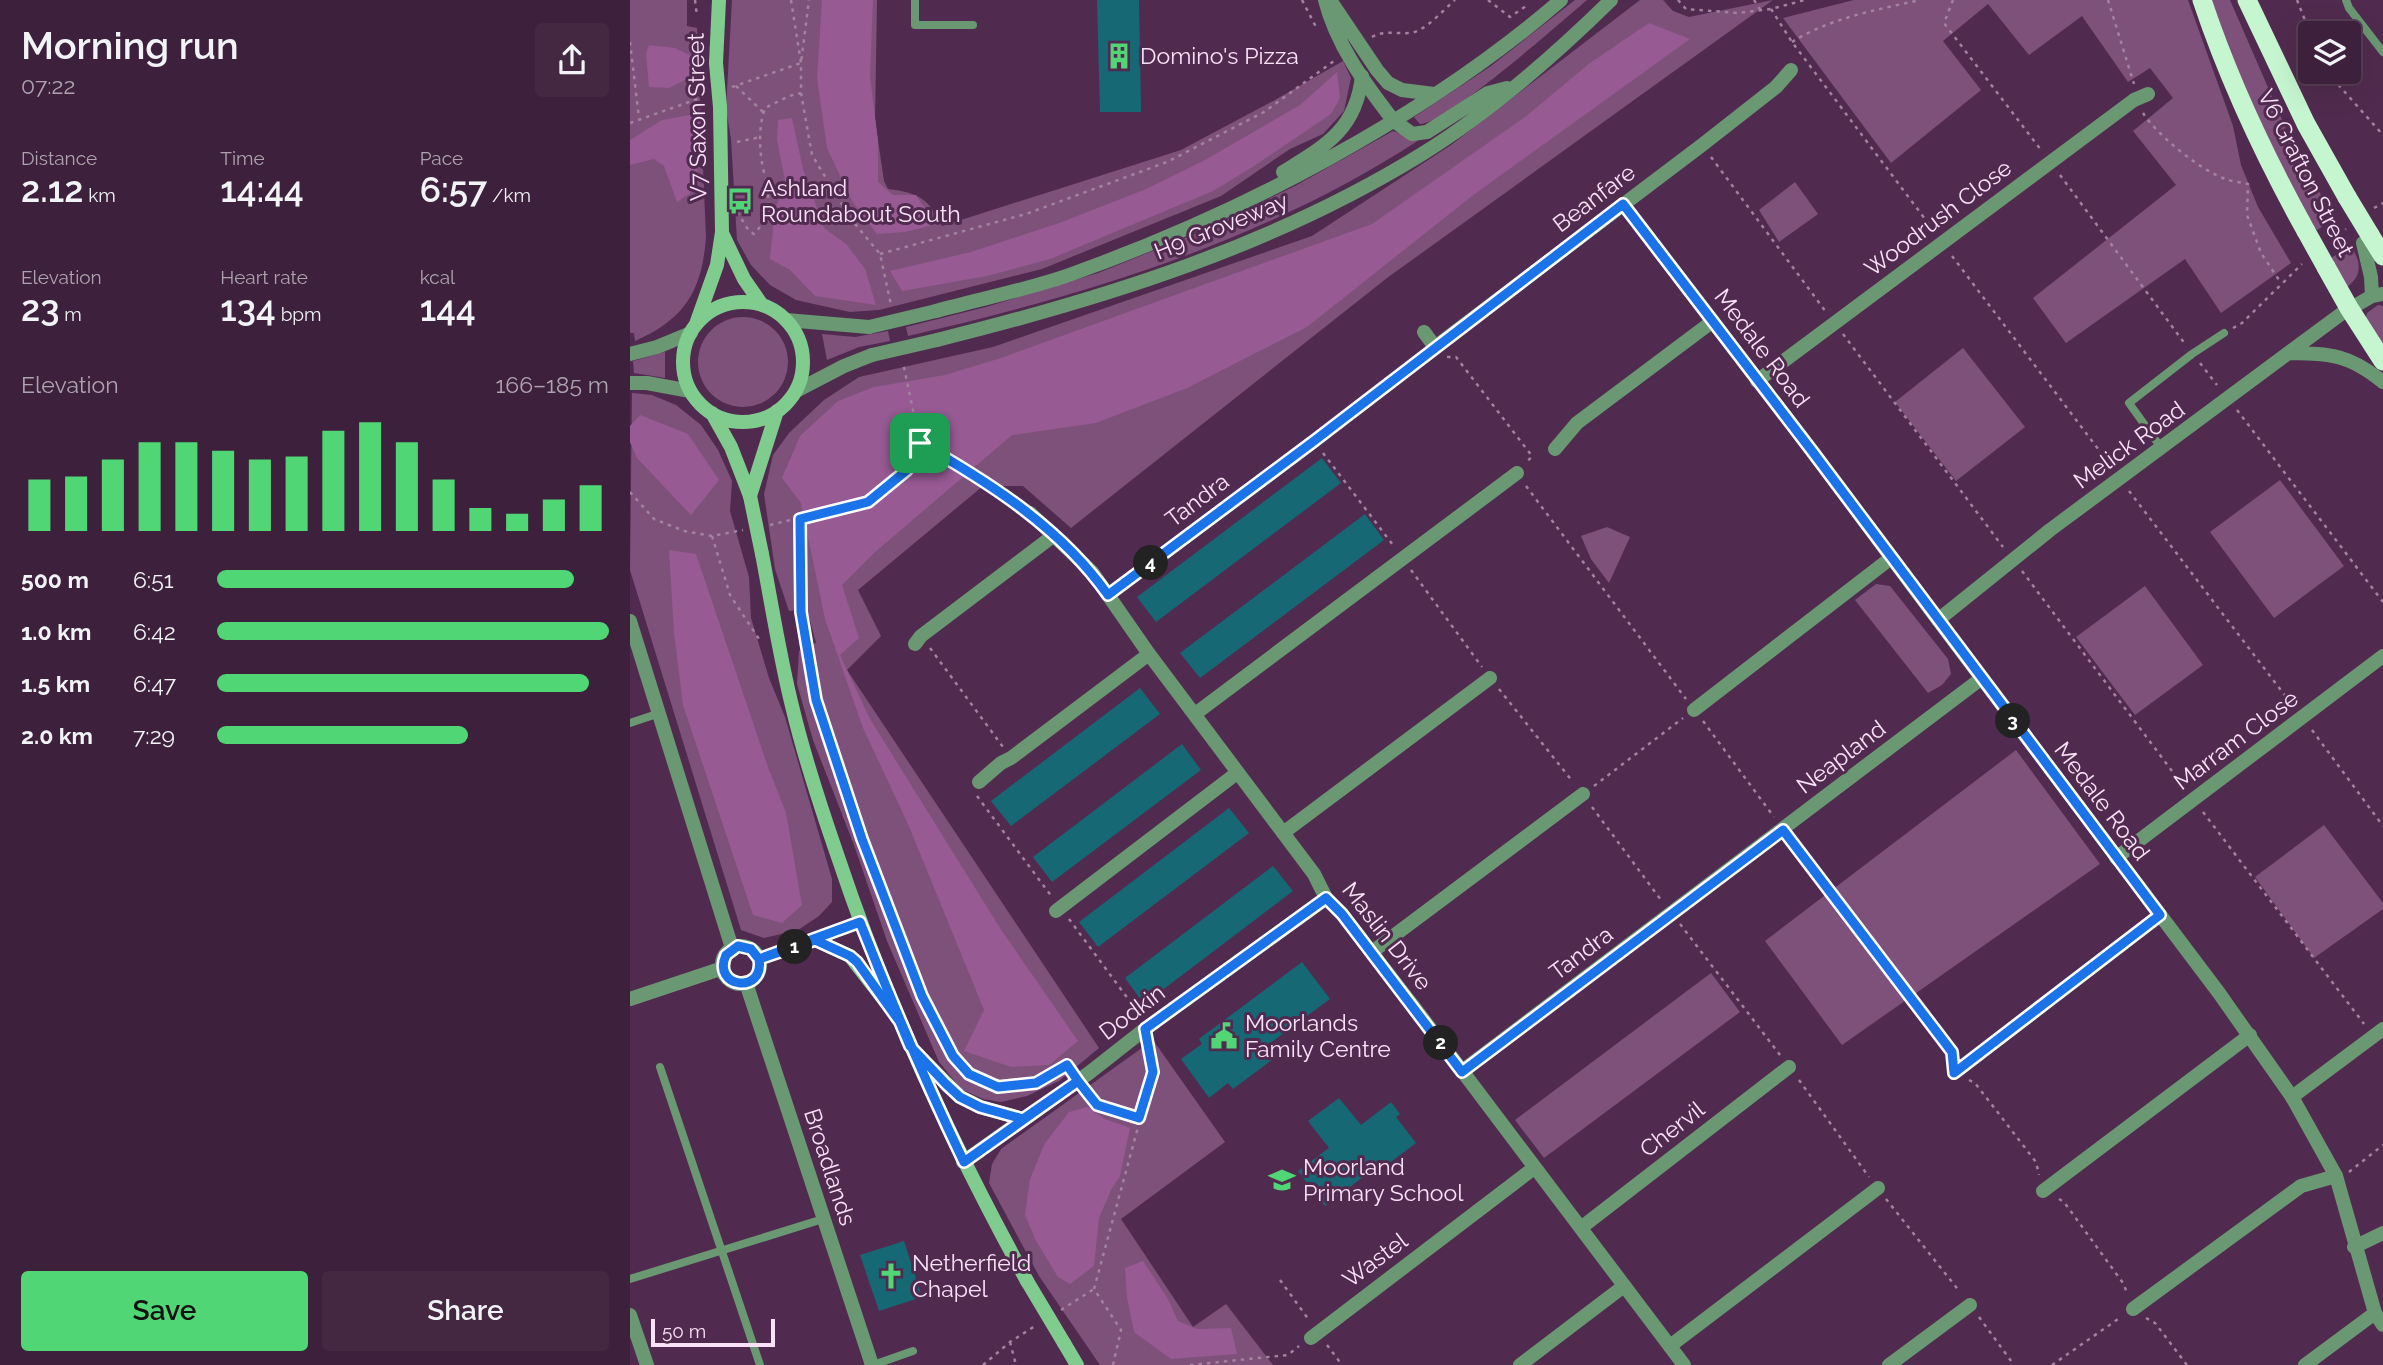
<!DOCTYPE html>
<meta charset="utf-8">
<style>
:root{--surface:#3d203b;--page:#442842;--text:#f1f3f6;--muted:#ada3af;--line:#563e55;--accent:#50d675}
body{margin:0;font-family:Raleway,sans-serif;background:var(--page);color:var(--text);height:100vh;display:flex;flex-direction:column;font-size:26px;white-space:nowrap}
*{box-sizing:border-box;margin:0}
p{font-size:23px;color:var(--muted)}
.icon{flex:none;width:38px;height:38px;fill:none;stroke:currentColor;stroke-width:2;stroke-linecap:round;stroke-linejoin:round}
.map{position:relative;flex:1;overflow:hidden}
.details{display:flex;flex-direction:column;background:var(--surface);width:630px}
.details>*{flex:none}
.buttons{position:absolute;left:1668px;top:21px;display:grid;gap:14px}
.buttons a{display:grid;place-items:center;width:63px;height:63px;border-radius:7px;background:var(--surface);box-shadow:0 7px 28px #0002,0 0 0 2px var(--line);font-size:35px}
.scale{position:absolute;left:21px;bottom:18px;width:124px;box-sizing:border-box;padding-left:7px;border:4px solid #f9e1f7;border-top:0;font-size:19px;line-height:24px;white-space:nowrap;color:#f9e1f7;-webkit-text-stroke:5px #512b4f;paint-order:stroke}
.pin{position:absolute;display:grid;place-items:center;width:60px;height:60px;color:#fff;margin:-30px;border-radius:14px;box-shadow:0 4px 10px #0006}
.km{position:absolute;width:35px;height:35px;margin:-18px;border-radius:50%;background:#222;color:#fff;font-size:19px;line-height:35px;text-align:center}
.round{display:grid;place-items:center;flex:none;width:74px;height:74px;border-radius:7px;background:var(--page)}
.summary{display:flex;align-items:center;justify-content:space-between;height:119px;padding:0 21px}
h1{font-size:38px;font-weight:600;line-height:52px}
.stats{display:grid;grid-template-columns:repeat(3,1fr);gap:10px;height:119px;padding:7px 21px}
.stats div{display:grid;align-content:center}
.stats b{font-size:35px;font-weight:600}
.stats small{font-size:19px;font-weight:400}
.stats p{font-size:19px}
.chart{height:196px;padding:14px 21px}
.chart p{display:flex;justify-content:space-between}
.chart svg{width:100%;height:126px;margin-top:7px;stroke:var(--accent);stroke-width:6}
.cta{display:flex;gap:14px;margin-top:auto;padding:14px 21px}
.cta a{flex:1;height:80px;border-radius:7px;background:var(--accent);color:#111;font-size:28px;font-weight:600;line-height:80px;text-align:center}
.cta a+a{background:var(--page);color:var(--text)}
ul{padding:0 21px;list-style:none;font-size:23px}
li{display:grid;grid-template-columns:112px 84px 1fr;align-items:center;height:52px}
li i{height:18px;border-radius:9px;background:var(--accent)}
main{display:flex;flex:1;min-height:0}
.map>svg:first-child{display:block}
</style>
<main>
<section class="details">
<div class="summary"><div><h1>Morning run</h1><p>07:22</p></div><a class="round"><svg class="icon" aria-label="share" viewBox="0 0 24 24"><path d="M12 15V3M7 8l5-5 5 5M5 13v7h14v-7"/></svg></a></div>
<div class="stats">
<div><p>Distance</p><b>2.12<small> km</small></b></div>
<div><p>Time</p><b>14:44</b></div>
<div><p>Pace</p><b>6:57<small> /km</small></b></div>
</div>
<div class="stats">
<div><p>Elevation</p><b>23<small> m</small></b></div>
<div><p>Heart rate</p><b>134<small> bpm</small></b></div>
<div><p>kcal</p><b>144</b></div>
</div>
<div class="chart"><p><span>Elevation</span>166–185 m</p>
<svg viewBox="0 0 160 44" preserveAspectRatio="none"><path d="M5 44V26M15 44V25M25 44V19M35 44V13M45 44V13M55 44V16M65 44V19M75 44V18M85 44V9M95 44V6M105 44V13M115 44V26M125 44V36M135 44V38M145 44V33M155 44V28"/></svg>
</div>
<ul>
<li><b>500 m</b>6:51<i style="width:91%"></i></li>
<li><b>1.0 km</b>6:42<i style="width:100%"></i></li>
<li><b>1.5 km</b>6:47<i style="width:95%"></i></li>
<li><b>2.0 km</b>7:29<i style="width:64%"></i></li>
</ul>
<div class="cta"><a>Save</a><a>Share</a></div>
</section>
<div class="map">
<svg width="1753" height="1365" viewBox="0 0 1753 1365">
<rect width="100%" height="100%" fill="#512b4f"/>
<!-- green -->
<path fill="#7e517a" d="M0 0H57V26L67 28 76 237C72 291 55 319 5 341L4 333H0Z
M102 0H247L245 120 254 181 258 189C289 193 298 198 312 226L551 150 645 100 713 61 721 78 714 111 693 134 660 149 591 196 412 269 249 310 220 312 166 300 140 285 121 265 107 240 101 139 96 109Z
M945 0H957C930 23 817 123 790 124L784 117 861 66Z
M1010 0H1033L1043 11 1059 17 1143 0 757 278 441 528 393 486H353L228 590 251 636 217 670 469 1048 429 1081 397 1096 371 1102 353 1099 331 1089 309 1062 257 941 224 845 183 740 167 684 169 651 186 643 177 609 159 611 145 569 134 494 143 455 159 433 194 400 229 377 363 347 682 236 821 145Z
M1224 0H1558L1603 126 1611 165 1628 207 1661 263 1591 313 1555 259 1436 343 1403 298 1546 185 1503 131 1543 98 1520 68 1498 82 1452 16 1399 55 1358 4 1313 41 1351 90 1261 163 1153 18Z
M1578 0H1600L1660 138 1704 219 1687 230 1657 185Z
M763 131 789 140C634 241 457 295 278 336L276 327 356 307 468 273 572 231 665 186Z
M1165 182 1188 214 1149 242 1129 210Z
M1721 246C1731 262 1733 275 1717 287L1699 259Z
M1748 305 1753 306V348L1735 321 1737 313Z
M68 362a45 45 0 1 1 90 0a45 45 0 1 1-90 0Z
M258 331 260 341 229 347 197 360 192 334 225 337Z
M1333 348 1395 427 1326 481 1265 402Z
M35 352V378L4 373 3 361Z
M2 393 22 395 46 405 71 425 88 450 102 481 100 511 119 577 121 618 139 678 155 717 202 879V902L189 916 168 930 134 938 111 930 0 570Z
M1650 480 1714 566 1644 618 1580 532Z
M977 527 1000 537 979 583 961 559 951 536Z
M1246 584 1260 586 1318 659 1321 674 1312 685 1298 693 1225 600Z
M1515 586 1573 665 1505 715 1446 637Z
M1386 750 1470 864 1212 1045 1135 941Z
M1694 825 1753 903V909L1684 958 1625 877Z
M1081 973 1110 1012 914 1158 885 1120Z
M523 1040 595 1142 491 1219 563 1327 596 1304 643 1365H470L409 1276 359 1183 362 1164 371 1149Z"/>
<!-- forest -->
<path fill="#975a93" d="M192 0H243L240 76 248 141V182L263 195H286L296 210 300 226 275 232 247 234 222 201 197 148 187 78Z
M1019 23 1060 39 842 196 677 327 557 388 466 423 382 435 244 553 212 585 229 638 210 655 240 719 370 928 448 1041 419 1065 381 1067 334 1051 354 1010 278 824 233 728 195 619 171 503 152 478 170 436 208 401 244 387 315 375 371 358 742 224 895 117 960 63Z
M19 45 45 48 63 57 61 77 39 88 19 87 16 54Z
M707 72 710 98 701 114 621 168 583 191 420 259 357 276 272 291 260 271 341 252 432 222 516 189 575 160 670 105Z
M71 113 63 154 68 174 59 194 47 202 34 166 24 159 0 165V140L32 120Z
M162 118 173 169 194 228 217 245 235 269 246 305 185 296 160 270 140 259 145 208 156 186 147 140 148 120Z
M10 415 58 434 89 480 61 515 7 458 0 442V426Z
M39 550 66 554 138 767 156 813 172 905 152 923 123 915 53 705 44 633Z
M457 1107 475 1119 500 1128 490 1176 481 1190 469 1218 464 1266 440 1284 428 1277 406 1241 395 1215 400 1179 415 1143 439 1112Z
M513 1261 538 1299 548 1321 567 1329 601 1328 607 1354 541 1359 504 1332 497 1297 495 1268Z"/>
<!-- building -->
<path fill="#156874" d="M467 0H509L511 112H470Z
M692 458 711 483 526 622 507 597Z
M735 514 754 540 570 678 550 653Z
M510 688 530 714 381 826 361 801Z
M552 744 571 770 422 882 403 857Z
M599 808 619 833 468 947 449 922Z
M643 866 663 891 514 1004 495 978Z
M672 962 700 999 639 1044 647 1056 603 1089 598 1083 579 1098 551 1059 572 1044 569 1039Z
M709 1098 731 1125 761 1102 770 1114 766 1117 786 1143 749 1171 746 1167 695 1206 668 1171 699 1148 678 1121Z
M274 1241 292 1297 249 1311 230 1255Z"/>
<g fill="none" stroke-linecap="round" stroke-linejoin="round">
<!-- path -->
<path stroke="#a1829f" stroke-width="2.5" stroke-dasharray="3.5 5" stroke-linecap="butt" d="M65 0 67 16
M161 0 171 63V93L182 155 221 219 250 254 261 305
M672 0 686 27
M858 0 880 17 899 4
M1048 0 1056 9 1108 13 1141 9 1175 0
M1124 0 1131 11
M1323 0 1314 23 1411 150
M1478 0 1504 84
M1667 0 1680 33
M1141 9 1162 42 1304 231
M742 37C754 30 766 34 780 33 796 31 813 10 825 0
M0 42 9 118
M1162 42C1200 18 1246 10 1290 0
M1697 72 1753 135
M106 86 133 112
M102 87 171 63 179 0
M1513 113C1527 135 1571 171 1596 179 1603 182 1611 182 1618 184L1617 215 1631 253 1651 283
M0 123 73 97
M107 142 131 137
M1081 157 1196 312
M1430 175 1555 344
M1744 208 1753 203
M107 212 119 231 124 234C137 222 140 199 137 183 136 176 132 169 132 162 129 145 129 125 135 108L159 96 171 93
M1702 240 1716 229
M250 254 396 214 537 162 634 112 704 61
M1322 256 1481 466
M1603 328 1612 323 1672 264
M1213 334 1373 547
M817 357H826L902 456 897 462
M1570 363 1587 385
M1607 410 1753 602
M695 433 794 355
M291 443 348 476 388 505
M693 453 763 545
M896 486 1056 699
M1499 491 1663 706
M0 492 24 519 54 531 82 536 113 530
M170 519 171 612 186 700 232 839 292 996 323 1056 339 1074 368 1087 406 1083 437 1065 440 1070
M140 525 238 501 277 470 290 443 273 363
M82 536 100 595 129 639
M781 570 852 667
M1392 571 1554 787
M300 648 373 747
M869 689 943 782
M1073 721 1144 817
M1682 730 1753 826
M964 786 1053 718
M347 796 422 897
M962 807 1031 900
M1573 812 1734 1024
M1160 840 1322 1055
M439 919 510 1015
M1050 924 1150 1055
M1169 1080 1239 1177
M1339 1080 1345 1083 1406 1162 1409 1175
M457 1092 468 1105 509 1118
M1719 1172 1753 1145
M1256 1199 1330 1292
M1429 1199 1434 1202 1493 1283 1498 1295
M650 1280 679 1320
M431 1310 464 1289
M1349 1317 1384 1365
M1516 1318 1525 1323 1557 1365
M380 1342 386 1365
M697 1345 712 1365
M353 1365 380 1342 405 1326
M483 1365 491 1330 464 1289 523 1072 518 1044
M560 1365 658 1355 669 1346
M1422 1365 1491 1317"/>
<!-- service -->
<path stroke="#699872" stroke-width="8" d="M285 0V25H343
M1716 0 1719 8 1753 52
M1532 449 1499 403 1562 354 1594 333
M0 723 30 713
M30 1067 130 1365
M0 1279 193 1219
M243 1365 283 1351"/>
<!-- minor -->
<path stroke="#699872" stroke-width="14" d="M695 0C706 44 735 84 763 120
M700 0 747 70 758 83 772 90 804 94
M993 204 1182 451 1308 620
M794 332 805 347 1072 145 1146 87 1161 70
M1127 381 1504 100 1518 94
M925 449 947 423 1083 321
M400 513 462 572 519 654 684 874 696 898
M478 595 684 441
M0 621 102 948
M285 644 291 636 423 536
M1064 710 1261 558
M565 714 887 473
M349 782 371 763 381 758 519 654
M653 833 860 678
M1486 858 1753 656
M426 911 607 773
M742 952 953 794
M116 983 242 1365
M1324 1073 1530 915
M1662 1097 1753 1029
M1413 1191 1620 1035
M952 1227 1159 1067
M1724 1247 1753 1233
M1503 1309 1671 1186 1706 1176
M681 1338 904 1168
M1040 1346 1248 1188
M890 1365 994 1286
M1259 1365 1340 1305
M1675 1365 1745 1313"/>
<!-- tertiary -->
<path stroke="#699872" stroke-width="14" d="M763 120 782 134 797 132 858 93 877 88
M653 172C695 146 726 130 732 76
M1733 243 1741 277 1742 296
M1753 294 1742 296 1711 314 1420 530 1308 620 1589 993 1662 1097 1706 1176 1745 1313 1753 1325
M306 311C350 299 396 290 439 275 610 214 793 119 931 0
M156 320 239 327
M307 340C476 298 643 246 792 154 860 112 924 56 981 0
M1658 353C1702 354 1718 354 1753 382
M0 354 27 347 61 333
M0 383H17L60 391
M166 391 214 366 242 355
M92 965a19 19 0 1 1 38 0a19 19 0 1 1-38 0Z
M129 959 230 922
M0 999 93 968
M832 1071 1352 678
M333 1162 459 1073 515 1029 696 898 712 914 790 1015 1054 1365
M0 1315 17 1365"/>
<!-- secondary -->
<path stroke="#80cc8f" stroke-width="14" d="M86 63 89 0
M92 233 114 279 132 305
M53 362a60 60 0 1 1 120 0a60 60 0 1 1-120 0Z
M66 324 87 265 92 232 90 107
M82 413 101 447 120 496
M120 496 147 411
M132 554C142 606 150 659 163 710 175 760 191 808 208 857 257 1004 322 1145 397 1281
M185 940 220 956 255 1001
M288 1055 330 1097 350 1107 393 1119
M434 1343 447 1365"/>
<!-- trunk -->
<path stroke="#c5f6cf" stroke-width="19" d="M1572 0C1599 81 1635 157 1676 231
M1617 0 1676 124 1717 197
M1740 235 1753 256
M1696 267 1719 308 1753 361"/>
<!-- tertiary-bridge -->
<path stroke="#699872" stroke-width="14" d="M239 327 306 311
M242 355 307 340"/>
<!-- secondary-bridge -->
<path stroke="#80cc8f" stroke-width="14" d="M86 63 90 107
M120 496 132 554
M397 1281 434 1343"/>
<!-- trunk-bridge -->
<path stroke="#c5f6cf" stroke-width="19" d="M1717 197 1740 235
M1676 231 1696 267"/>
</g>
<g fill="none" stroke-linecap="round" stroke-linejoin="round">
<!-- route casing -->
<g stroke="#fff" stroke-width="14">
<path id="route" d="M290 443 277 470 238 502 170 519 171 612 186 700 232 839 292 996 323 1056 339 1074 368 1087 406 1083 437 1065 448 1081 393 1119 350 1107 330 1097 316 1084 280 1046 270 1022 227 962 220 956 185 940 129 959C135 995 81 988 96 955L108 946 121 949 129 959 230 922C262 1003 296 1083 334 1162L448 1081 467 1105 509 1118 523 1072 515 1029 696 898 712 914 832 1072 1153 830 1322 1052 1324 1073 1530 915 1182 451 993 204 684 441 478 595C431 528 360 483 290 443"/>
</g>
<!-- route -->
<use href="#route" stroke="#1a73e8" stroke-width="9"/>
</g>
<!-- icons -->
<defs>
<g id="building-bare" transform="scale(2.1)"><path d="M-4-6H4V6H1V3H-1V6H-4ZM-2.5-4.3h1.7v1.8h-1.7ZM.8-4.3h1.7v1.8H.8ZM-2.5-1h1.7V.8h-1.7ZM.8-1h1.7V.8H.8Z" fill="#50d675" stroke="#512b4f" stroke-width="2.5" paint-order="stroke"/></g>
<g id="bus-bare" transform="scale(2.1)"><path d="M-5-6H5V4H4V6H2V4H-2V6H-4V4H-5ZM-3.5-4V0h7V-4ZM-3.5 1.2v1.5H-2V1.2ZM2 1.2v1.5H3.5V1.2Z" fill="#50d675" stroke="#512b4f" stroke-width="2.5" paint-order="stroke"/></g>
<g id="civic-bare" transform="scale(2.1)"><path d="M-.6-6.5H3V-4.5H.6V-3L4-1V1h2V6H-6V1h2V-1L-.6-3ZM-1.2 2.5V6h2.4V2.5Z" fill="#50d675" stroke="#512b4f" stroke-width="2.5" paint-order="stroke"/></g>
<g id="school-bare" transform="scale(2.1)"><path d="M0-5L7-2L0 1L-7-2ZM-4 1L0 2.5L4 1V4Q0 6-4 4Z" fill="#50d675" stroke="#512b4f" stroke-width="2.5" paint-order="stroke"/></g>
<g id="church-bare" transform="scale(2.1)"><path d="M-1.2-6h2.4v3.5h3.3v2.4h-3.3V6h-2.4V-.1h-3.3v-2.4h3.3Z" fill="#50d675" stroke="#512b4f" stroke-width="2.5" paint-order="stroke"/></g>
</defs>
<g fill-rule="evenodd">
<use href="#building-bare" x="489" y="56"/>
<use href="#bus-bare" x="110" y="201"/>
<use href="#civic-bare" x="594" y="1036"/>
<use href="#school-bare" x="652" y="1180"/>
<use href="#church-bare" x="261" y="1276"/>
</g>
<g text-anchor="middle" stroke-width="6" stroke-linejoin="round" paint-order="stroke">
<!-- poi labels -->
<g font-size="23" fill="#f9e1f7" stroke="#512b4f" text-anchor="start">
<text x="510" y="64">Domino's Pizza</text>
<text x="131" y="196">Ashland<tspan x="131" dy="26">Roundabout South</tspan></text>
<text x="615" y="1031">Moorlands<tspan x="615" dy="26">Family Centre</tspan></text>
<text x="673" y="1175">Moorland<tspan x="673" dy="26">Primary School</tspan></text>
<text x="282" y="1271">Netherfield<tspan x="282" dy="26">Chapel</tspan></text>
</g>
<!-- street labels -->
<g font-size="23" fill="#f9e1f7" stroke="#512b4f">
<text transform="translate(67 117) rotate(-91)" y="8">V7 Saxon Street</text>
<text transform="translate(1676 173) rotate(63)" y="8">V6 Grafton Street</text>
<text transform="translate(964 198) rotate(-37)" y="8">Beanfare</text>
<text transform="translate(1308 218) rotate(-37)" y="8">Woodrush Close</text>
<text transform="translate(591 226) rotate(-22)" y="8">H9 Groveway</text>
<text transform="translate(1132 348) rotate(53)" y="8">Medale Road</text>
<text transform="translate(1499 445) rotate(-36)" y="8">Melick Road</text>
<text transform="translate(567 500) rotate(-37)" y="8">Tandra</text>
<text transform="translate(1606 740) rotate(-37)" y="8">Marram Close</text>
<text transform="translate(1211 757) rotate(-37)" y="8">Neapland</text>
<text transform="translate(1472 801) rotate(53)" y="8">Medale Road</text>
<text transform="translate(757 936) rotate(52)" y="8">Maslin Drive</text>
<text transform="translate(951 953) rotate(-37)" y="8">Tandra</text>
<text transform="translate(502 1012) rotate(-37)" y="8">Dodkin</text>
<text transform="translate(1042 1129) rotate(-38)" y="8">Chervil</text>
<text transform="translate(200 1167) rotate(72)" y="8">Broadlands</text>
<text transform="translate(745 1260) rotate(-37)" y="8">Wastel</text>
</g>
</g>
</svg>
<div class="buttons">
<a><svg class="icon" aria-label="layers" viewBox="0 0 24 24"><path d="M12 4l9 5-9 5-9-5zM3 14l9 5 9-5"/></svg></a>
</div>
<div class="scale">50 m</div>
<div class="pin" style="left:290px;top:443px;background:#1e9e55"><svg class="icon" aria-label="arrive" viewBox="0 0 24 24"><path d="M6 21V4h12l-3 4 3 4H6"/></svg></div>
<b class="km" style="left:165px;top:947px">1</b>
<b class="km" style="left:811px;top:1043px">2</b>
<b class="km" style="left:1383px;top:721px">3</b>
<b class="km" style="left:521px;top:563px">4</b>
</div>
</main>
